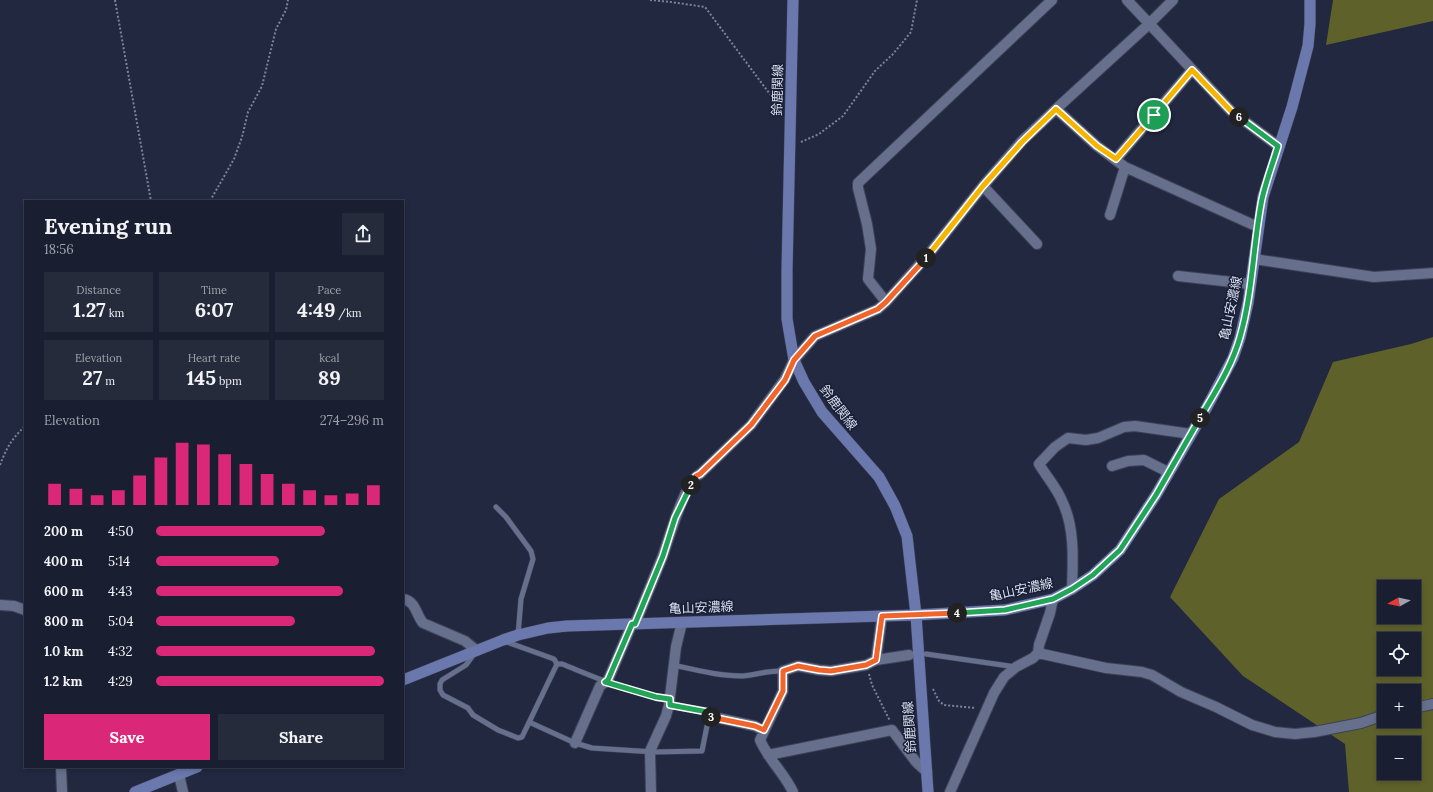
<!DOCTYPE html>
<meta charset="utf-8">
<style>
:root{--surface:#191e30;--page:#262b3c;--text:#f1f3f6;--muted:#9fa2ab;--line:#373c4c;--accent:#db2777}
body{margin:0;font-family:Lora,"Noto Sans JP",serif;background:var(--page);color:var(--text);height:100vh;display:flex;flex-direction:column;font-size:15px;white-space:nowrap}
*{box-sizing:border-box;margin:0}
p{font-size:13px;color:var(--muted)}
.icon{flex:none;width:22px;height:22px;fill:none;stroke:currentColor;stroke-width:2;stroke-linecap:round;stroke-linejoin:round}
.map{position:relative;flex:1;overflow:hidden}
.drawer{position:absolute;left:24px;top:200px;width:380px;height:568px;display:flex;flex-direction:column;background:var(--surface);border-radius:0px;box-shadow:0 2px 6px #0003,0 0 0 1px var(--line)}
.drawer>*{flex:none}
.needle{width:26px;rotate:262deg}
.tools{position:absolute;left:1377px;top:580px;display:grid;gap:8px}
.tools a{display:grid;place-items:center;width:44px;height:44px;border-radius:0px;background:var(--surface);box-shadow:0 2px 6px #0003,0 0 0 1px var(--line);font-size:20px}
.pin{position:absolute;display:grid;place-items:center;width:34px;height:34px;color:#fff;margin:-17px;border:2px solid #fff;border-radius:50%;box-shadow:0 1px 4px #0007}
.km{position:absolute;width:20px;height:20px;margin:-10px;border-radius:50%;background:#222;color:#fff;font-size:11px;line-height:20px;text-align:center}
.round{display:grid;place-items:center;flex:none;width:42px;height:42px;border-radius:0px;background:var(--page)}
.head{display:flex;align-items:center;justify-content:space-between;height:68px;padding:0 20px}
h1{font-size:22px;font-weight:700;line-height:30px}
.metrics{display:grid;grid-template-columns:repeat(3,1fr);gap:6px;height:68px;padding:4px 20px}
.metrics div{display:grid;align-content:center;border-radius:0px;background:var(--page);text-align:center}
.metrics b{font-size:20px;font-weight:700}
.metrics small{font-size:11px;font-weight:400}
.metrics p{font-size:11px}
.chart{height:112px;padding:8px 20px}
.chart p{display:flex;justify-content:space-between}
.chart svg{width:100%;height:72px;margin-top:4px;stroke:var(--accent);stroke-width:6}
.cta{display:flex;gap:8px;margin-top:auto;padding:8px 20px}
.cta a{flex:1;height:46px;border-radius:0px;background:var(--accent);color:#fff;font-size:16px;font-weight:700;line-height:46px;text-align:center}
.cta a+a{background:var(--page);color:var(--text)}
ul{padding:0 20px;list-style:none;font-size:13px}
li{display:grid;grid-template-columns:64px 48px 1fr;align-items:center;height:30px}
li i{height:10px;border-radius:5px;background:var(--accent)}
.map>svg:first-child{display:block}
</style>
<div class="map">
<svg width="1433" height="792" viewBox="0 0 1433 792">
<rect width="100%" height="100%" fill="#212840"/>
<!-- forest -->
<path fill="#5e6129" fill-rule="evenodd" d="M1333 0H1433V21L1326 45Z
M1433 337V792H1349L1345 744 1243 676 1170 597 1219 499 1299 442 1333 362 1411 344ZM1384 587H1414V617H1384ZM1384 639H1414V669H1384ZM1384 691H1414V721H1384ZM1384 743H1414V773H1384Z"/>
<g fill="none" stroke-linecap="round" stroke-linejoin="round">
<!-- service casing -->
<g stroke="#3c4256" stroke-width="6">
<path id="service" d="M496 507 506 517 531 551 533 559 521 599 518 635
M504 641 554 659 557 664H562C597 678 632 694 670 699
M474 654 466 665 442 680 440 684V690L443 695 468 708 473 715 498 730 518 738 522 737 557 664
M926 654 1016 667
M673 665C696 670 719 676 742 676 756 675 769 670 783 671
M529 722 575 743 592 748 654 752 702 751 709 716 708 712 669 705"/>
</g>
<!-- minor casing -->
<g stroke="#3c4256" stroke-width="12">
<path id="minor" d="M1127 0 1231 111 1278 146
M1056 109 1097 146 1125 167 1258 227
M1116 159 1192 70
M983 186 1037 244
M1110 215 1125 167
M1254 259 1374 277 1433 273
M1178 276 1250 284
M886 302 868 279 871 249 867 224 858 188V183L1052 0
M1112 466 1128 461 1144 460 1168 472
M1072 589C1073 561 1075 527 1062 501 1057 488 1046 476 1039 464L1055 447 1068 438 1086 440 1098 438 1124 427 1135 426 1191 434
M403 599C416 601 416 615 423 623L465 641 476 650
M0 605 14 606 25 610
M635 624C644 602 653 580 662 558 668 542 685 480 700 474L751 425 785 379 794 360 815 336 878 309 886 302 928 255 983 186 1022 141 1056 109 1149 24 1173 0
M1038 653 1106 668 1142 672 1152 675 1181 692 1216 707 1252 725 1275 732 1295 734 1314 732 1361 723 1384 715
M876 660 882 616
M1414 708 1433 704
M709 716 755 726 764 731
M575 743 600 686 608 680 632 624
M768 755 892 730 916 762 927 772
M61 767 62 792
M179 775 183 792
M651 792 650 751 666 716 669 705 676 647 682 622
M793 792C784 773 768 759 760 740L783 691V671L798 666 819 670 831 671 866 665 876 660 909 655
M950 792 994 693 1004 677 1016 667 1033 658 1038 653 1039 645 1050 613 1053 599"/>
</g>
<!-- secondary casing -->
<g stroke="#3c4256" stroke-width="12">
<path id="secondary" d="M793 0 787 270V319L794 360 804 382 822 412 879 477 895 506 907 536 916 615 928 792
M403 680 503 640 518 635 548 628 567 626 916 615 1005 610 1053 599 1072 589 1093 575 1120 550 1156 495 1207 407 1233 358 1240 338 1248 303 1263 197 1292 107 1308 46 1310 24V0
M135 792 197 767"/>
</g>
<!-- path -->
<path stroke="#7d8397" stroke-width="2" stroke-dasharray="2 2" stroke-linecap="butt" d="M115 0 151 201
M650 0 671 2 705 7 775 101 780 107
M801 142 819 134 843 116 875 71 893 54 911 32 917 0
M210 201 234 159 242 137 248 112 262 86 276 29 286 10 288 0
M0 465C7 447 11 440 25 426
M869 674 872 685 890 721
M933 689 939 701 944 705 976 708"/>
<!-- service -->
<use href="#service" stroke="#666f8b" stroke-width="5"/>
<!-- minor -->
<use href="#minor" stroke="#666f8b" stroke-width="10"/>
<!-- secondary -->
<use href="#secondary" stroke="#6a78ad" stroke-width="11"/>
</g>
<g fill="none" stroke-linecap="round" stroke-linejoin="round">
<!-- split-1 casing -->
<g stroke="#fff" stroke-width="8">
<path id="split-1" d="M926 258 983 186 1022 142 1056 109 1097 146 1116 159 1154 115"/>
</g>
<!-- split-2 casing -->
<g stroke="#fff" stroke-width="8">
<path id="split-2" d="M691 485 696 476 700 474 751 425 785 380 794 360 815 336 878 309 886 302 926 258"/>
</g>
<!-- split-3 casing -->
<g stroke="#fff" stroke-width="8">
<path id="split-3" d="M691 485 675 518 663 556 635 624H632L608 680 605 682 656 697 670 699V705L708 712 709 716 711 717"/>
</g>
<!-- split-4 casing -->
<g stroke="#fff" stroke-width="8">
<path id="split-4" d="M711 717 755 726 764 730 783 691V671L798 666 819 670 831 671 866 665 876 660 882 616 957 613"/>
</g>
<!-- split-5 casing -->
<g stroke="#fff" stroke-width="8">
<path id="split-5" d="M957 613 1005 610 1053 599 1072 589 1093 575 1120 550 1156 495 1200 418"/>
</g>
<!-- split-6 casing -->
<g stroke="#fff" stroke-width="8">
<path id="split-6" d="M1200 418C1215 392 1232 366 1240 337 1253 292 1253 244 1262 199 1266 181 1273 163 1278 146L1239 117"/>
</g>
<!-- split-7 casing -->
<g stroke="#fff" stroke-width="8">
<path id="split-7" d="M1154 115 1192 70 1231 111 1239 117"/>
</g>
<!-- split-1 -->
<use href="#split-1" stroke="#f5b400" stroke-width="5"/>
<!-- split-2 -->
<use href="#split-2" stroke="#f0652b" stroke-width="5"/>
<!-- split-3 -->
<use href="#split-3" stroke="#22a559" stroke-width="5"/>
<!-- split-4 -->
<use href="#split-4" stroke="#f0652b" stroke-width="5"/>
<!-- split-5 -->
<use href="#split-5" stroke="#22a559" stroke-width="5"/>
<!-- split-6 -->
<use href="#split-6" stroke="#22a559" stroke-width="5"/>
<!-- split-7 -->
<use href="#split-7" stroke="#f5b400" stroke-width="5"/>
</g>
<g text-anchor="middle" stroke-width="3" stroke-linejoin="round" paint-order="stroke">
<!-- street labels -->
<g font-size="13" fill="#d9dfef" stroke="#181e35">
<text transform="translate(777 90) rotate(-89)" y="5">鈴鹿関線</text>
<text transform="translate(1230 308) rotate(-78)" y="5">亀山安濃線</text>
<text transform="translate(839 407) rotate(53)" y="5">鈴鹿関線</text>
<text transform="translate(1021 589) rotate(-12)" y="5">亀山安濃線</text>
<text transform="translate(701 607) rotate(-2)" y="5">亀山安濃線</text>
<text transform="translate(909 727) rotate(-94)" y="5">鈴鹿関線</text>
</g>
</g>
</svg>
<div class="tools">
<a><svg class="needle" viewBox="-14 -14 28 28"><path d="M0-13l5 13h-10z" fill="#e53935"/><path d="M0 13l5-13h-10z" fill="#9fa2ab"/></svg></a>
<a><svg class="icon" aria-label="locate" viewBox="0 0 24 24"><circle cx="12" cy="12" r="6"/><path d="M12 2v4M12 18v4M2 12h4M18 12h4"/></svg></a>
<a>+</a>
<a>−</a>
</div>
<div class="pin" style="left:1154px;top:115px;background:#1e9e55"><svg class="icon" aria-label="arrive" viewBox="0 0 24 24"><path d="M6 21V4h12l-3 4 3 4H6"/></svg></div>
<b class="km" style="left:926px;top:258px">1</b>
<b class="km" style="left:691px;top:485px">2</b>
<b class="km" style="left:711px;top:717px">3</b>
<b class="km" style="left:957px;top:613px">4</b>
<b class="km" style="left:1200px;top:418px">5</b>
<b class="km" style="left:1239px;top:117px">6</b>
<section class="drawer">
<div class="head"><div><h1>Evening run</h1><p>18:56</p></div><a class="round"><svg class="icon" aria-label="share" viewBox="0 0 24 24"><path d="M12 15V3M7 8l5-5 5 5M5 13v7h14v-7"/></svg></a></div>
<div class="metrics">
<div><p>Distance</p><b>1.27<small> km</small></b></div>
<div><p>Time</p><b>6:07</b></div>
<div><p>Pace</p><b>4:49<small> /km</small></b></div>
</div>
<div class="metrics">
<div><p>Elevation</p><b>27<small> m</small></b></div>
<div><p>Heart rate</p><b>145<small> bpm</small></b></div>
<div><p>kcal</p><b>89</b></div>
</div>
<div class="chart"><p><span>Elevation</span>274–296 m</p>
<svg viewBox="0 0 160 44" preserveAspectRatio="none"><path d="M5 44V31M15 44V34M25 44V38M35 44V35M45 44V26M55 44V15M65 44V6M75 44V7M85 44V13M95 44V19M105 44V25M115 44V31M125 44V35M135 44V38M145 44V37M155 44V32"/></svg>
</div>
<ul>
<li><b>200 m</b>4:50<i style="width:74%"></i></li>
<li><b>400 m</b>5:14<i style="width:54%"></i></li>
<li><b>600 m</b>4:43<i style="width:82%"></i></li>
<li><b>800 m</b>5:04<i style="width:61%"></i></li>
<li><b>1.0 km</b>4:32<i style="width:96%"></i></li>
<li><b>1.2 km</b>4:29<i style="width:100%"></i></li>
</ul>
<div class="cta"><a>Save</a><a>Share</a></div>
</section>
</div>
